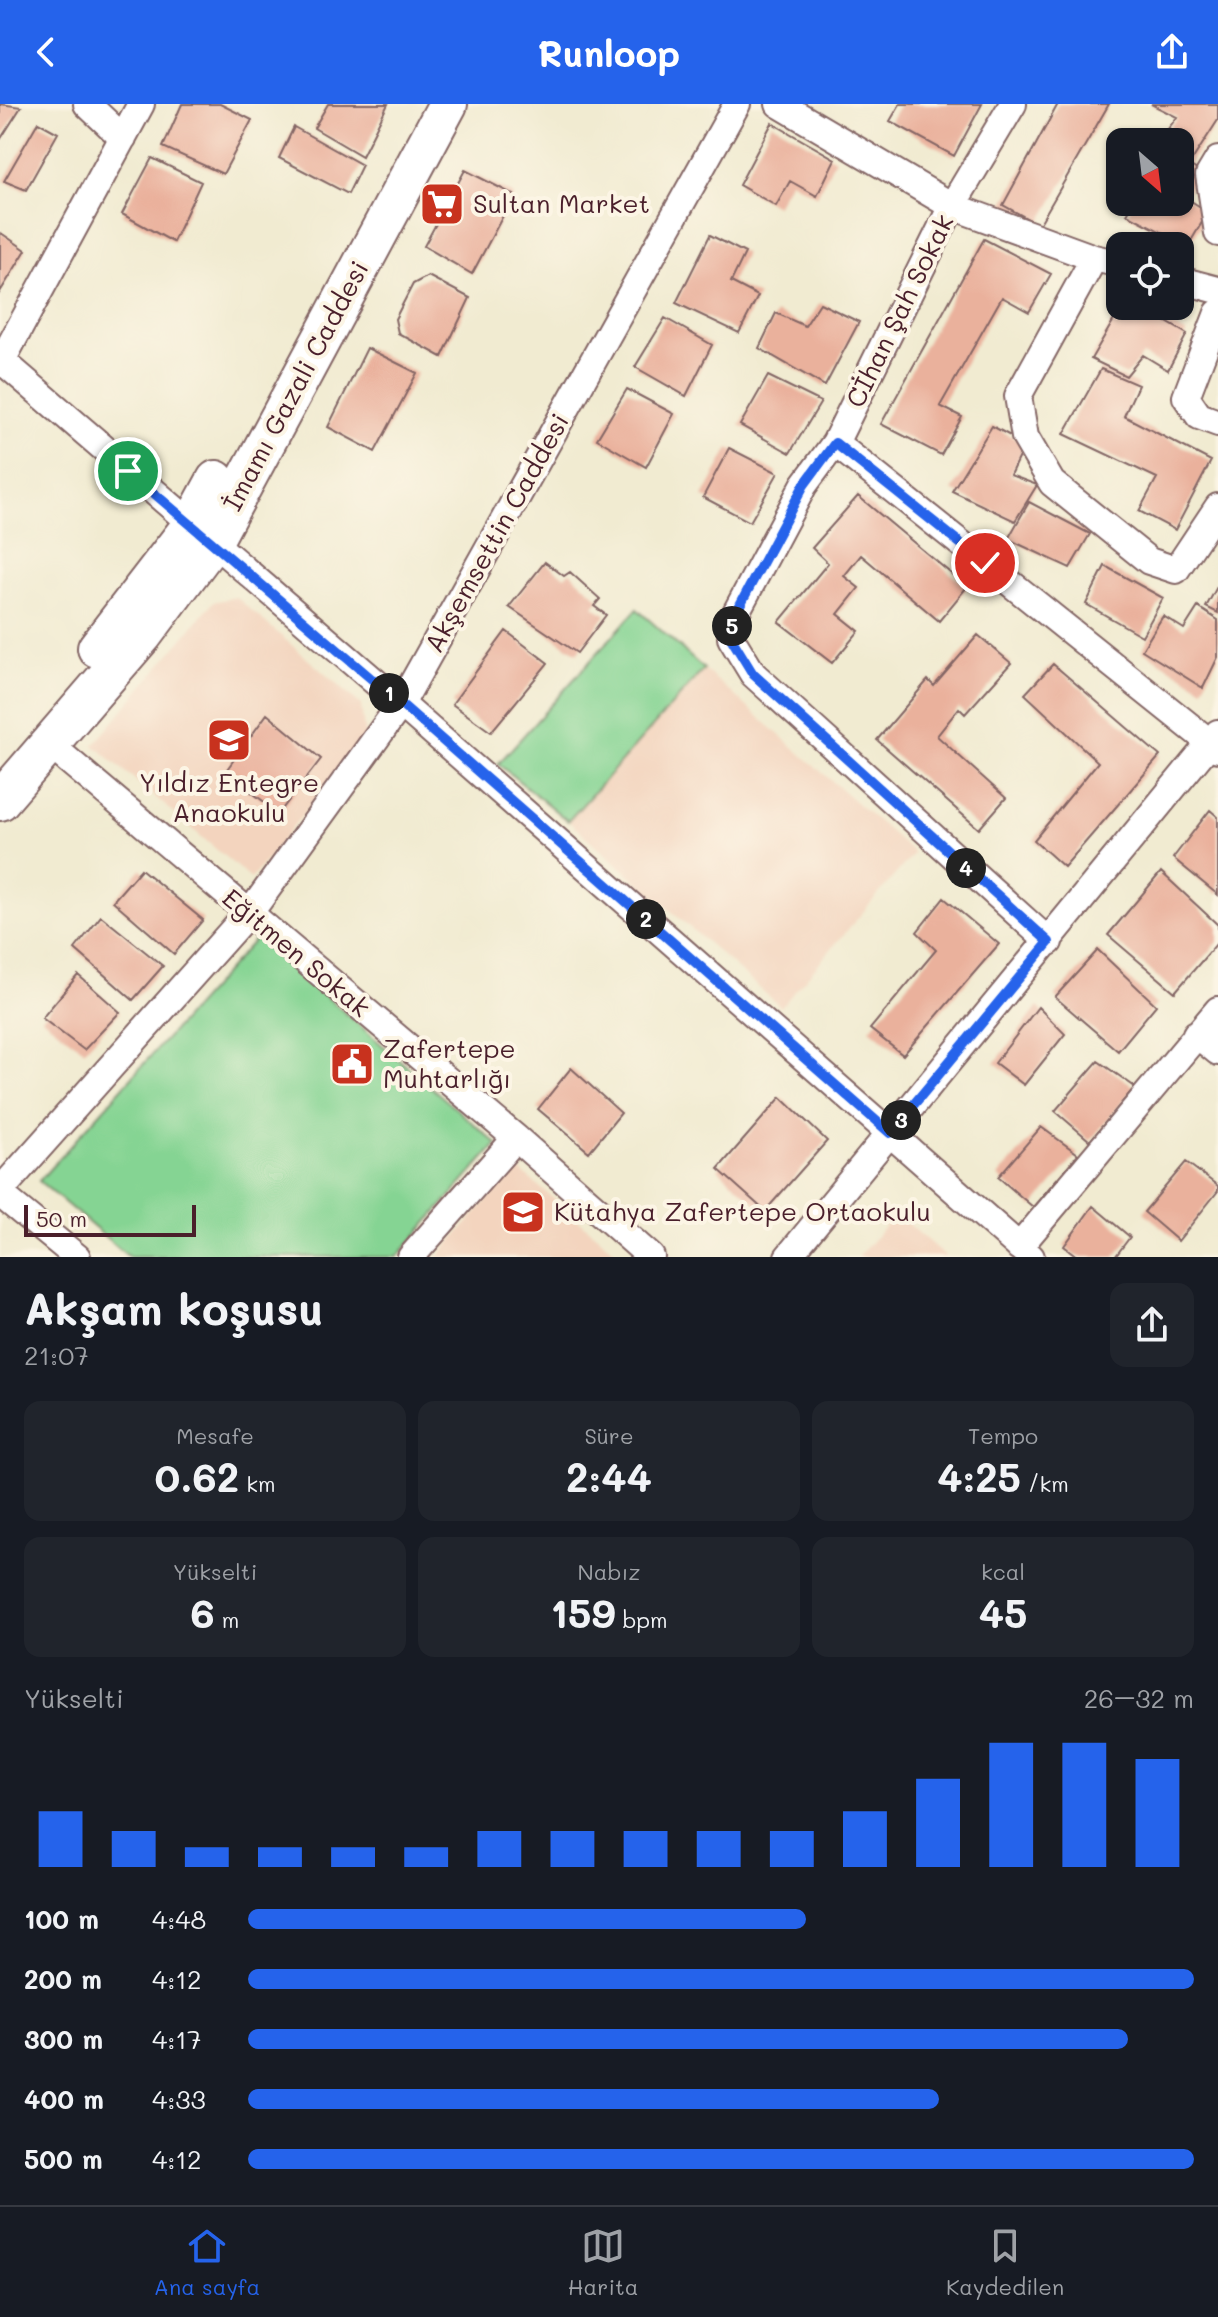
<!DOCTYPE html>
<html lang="tr">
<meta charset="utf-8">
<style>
:root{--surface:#171b24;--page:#20242c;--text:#f1f3f6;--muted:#9ea1a6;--line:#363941;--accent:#2563eb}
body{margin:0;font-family:Mali,sans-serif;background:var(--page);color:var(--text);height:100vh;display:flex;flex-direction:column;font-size:30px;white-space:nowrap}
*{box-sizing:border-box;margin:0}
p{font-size:26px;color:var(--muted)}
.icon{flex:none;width:44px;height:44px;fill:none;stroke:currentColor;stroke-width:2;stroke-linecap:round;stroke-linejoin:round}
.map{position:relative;height:1153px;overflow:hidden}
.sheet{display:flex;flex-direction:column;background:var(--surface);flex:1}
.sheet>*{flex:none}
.needle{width:52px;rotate:152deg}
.buttons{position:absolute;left:1106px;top:24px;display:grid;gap:16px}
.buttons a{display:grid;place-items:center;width:88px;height:88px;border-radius:16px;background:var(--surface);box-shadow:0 2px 6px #0004;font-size:40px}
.scale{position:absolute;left:24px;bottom:20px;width:172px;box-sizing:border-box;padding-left:8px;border:4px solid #4a1f2b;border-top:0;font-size:22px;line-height:28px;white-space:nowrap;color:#4a1f2b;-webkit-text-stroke:6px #fcf5e5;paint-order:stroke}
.pin{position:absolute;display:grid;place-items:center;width:68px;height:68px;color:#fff;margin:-34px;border:4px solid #fff;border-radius:50%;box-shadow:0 2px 8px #0007}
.km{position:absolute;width:40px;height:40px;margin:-20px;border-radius:50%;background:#222;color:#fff;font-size:22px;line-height:40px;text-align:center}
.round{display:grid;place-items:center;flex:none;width:84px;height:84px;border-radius:16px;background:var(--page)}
.headline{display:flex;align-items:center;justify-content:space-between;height:136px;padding:0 24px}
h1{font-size:44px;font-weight:700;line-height:60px}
.stats{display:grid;grid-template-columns:repeat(3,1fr);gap:12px;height:136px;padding:8px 24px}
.stats div{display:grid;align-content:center;border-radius:16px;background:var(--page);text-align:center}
.stats b{font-size:40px;font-weight:700}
.stats small{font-size:22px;font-weight:400}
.stats p{font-size:22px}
.chart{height:224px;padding:16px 24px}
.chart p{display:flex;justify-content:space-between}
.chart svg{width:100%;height:144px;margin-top:8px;stroke:var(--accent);stroke-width:6}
ul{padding:0 24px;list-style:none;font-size:26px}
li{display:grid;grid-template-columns:128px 96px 1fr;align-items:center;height:60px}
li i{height:20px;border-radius:10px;background:var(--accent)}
header{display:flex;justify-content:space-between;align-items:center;height:104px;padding:0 24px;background:var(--accent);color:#fff;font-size:36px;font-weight:700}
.tabs{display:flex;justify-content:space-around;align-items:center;height:112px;border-top:2px solid var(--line);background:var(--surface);font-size:22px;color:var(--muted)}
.tabs a{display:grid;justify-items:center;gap:4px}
.tabs .on{color:var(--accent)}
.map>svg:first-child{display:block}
</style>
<header><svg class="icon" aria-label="back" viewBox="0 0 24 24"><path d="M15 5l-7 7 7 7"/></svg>Runloop<svg class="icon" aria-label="share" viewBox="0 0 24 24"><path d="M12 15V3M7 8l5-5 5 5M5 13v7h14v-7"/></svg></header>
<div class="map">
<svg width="1218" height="1153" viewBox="0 0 1218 1153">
<rect width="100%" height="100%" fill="#fcf5e5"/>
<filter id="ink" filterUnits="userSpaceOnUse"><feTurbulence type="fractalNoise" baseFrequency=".0125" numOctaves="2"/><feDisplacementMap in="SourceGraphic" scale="16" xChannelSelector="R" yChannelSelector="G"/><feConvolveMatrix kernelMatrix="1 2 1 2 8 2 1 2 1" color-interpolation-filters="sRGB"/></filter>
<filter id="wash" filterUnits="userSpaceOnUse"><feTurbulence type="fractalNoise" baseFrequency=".006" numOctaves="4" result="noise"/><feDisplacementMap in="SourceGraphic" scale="32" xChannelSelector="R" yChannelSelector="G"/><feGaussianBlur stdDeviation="1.8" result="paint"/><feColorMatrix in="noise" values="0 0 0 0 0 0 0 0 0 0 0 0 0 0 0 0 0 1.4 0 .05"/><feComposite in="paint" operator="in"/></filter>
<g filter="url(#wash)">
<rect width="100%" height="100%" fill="#f1ebd1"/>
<!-- built -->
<path fill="#f3d4be" d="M236 493 361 601 365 632 251 775 94 641 213 498Z
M704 565 914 749 781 903 568 717Z
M516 1063 622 1153H438Z
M896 1110H897L946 1153H858Z"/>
<!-- green -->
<path fill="#85d493" stroke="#687a5f" stroke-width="2" d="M637 505 704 565 568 717 498 660Z
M257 833 497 1040 397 1153H129L39 1077Z"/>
<g id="blocks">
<!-- building -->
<path fill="#eab19c" d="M0 0 21 3 0 36Z
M182 0H220L252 16 223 70 163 43Z
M328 0H388L362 52 314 24Z
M900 0H982L954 52 890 17Z
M1058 0H1109L1039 121 1003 101Z
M1151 0H1218V16L1189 61 1197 66 1185 93 1208 108 1188 142 1127 110 1134 98H1180V38H1158L1177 13Z
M38 18 58 29 26 86 4 77Z
M772 19 835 55 817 92 790 77 776 102 739 81Z
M294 23 362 61 348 90 279 54Z
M152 54 201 78 173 138 122 110Z
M465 66 514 91 472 170 424 142Z
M1 129 26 146 0 188V131Z
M710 131 745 149 731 178 758 192 739 229 676 199Z
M984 135 1051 170 1029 208 1002 193 940 302 962 313 941 351 881 320Z
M428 172 470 194 442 253 398 229 395 215 413 180Z
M820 199 859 218 825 282 759 244 776 209 805 222Z
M1122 202H1139L1187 230 1168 266 1143 251 1126 272 1091 255Z
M665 214 712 241 686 292 635 263Z
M367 244 417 269 375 348 328 323Z
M1101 265 1138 281 1124 312 1211 357 1175 426 1139 407 1157 374 1064 330Z
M768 272 821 298 790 349 740 321Z
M627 285 674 310 646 363 597 335Z
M992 322 1025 340 1010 371 1037 381 1015 417 952 387Z
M729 344 778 369 750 418 703 393Z
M858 392 967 483 939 517 861 451 844 472 859 484 838 510 859 527 832 559 779 518 828 459 812 444Z
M1029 398 1090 430 1070 464 1008 435Z
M545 458 564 472 570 468 600 495 594 502 606 511 577 549 509 503Z
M1105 462 1163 494 1142 532 1086 500Z
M1218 481V509L1206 503Z
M1198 503 1218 516V553L1203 584 1142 546 1163 512 1184 525Z
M506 527 548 559 491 628 452 600Z
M978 531 1011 559 965 610 959 604 937 632 1006 694 979 725 877 636 928 576 934 582Z
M1053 560 1160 652 1064 763 1034 736 1098 658 1025 590Z
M267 610 321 655 279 709 225 668Z
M1210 706 1218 713V791L1173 754Z
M141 765 203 816 174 850 113 797Z
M1161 768 1218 821V838L1175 888 1108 831Z
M944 794 999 840 903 951 870 925 936 846 917 828Z
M101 812 163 862 133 896 75 845Z
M1098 846 1156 901 1118 947 1055 893Z
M78 871 120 908 84 946 42 914Z
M1038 903 1065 930 1024 981 995 959Z
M1098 957 1135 983 1090 1037 1055 1007Z
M571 964 621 1009 589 1048 538 1005Z
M781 993 827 1037 765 1107 718 1065Z
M1041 1023 1078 1050 1033 1103 998 1073Z
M1186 1058 1218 1082V1087L1178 1137 1144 1108Z
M1093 1102 1130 1133 1115 1153H1078L1064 1142Z"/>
</g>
</g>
<g filter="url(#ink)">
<use href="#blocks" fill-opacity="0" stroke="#846665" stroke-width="2"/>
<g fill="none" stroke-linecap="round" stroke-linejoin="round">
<!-- minor casing -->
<g stroke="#846665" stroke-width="30">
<path id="minor" d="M87 0 123 34
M779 0 952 102 1094 154
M1013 0 952 102 835 339 804 381 733 514 731 534 753 570 1049 838
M1218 56 1209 71 1218 129
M1120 160 1094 154 1018 292 1025 333 1052 379 1149 457 1176 466 1218 403
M1180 176 1218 186
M1218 209 1186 293 1199 312 1218 319
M0 255 401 600 1031 1153
M0 260 141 0
M835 339 1218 645
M49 640 516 1034 651 1153
M1196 930 1218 948
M0 1087 257 799 401 600 737 0
M0 1090 77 1153
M1019 1143 1218 906
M411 1153 516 1034
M788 1153 1218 629"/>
</g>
<!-- secondary casing -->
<g stroke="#846665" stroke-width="42">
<path id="secondary" d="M97 544 191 422 216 376
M0 697 143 531 212 439 448 0"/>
</g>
<!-- minor -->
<use href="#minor" stroke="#fff" stroke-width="26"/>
<!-- secondary -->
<use href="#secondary" stroke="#fff" stroke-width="38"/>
</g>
</g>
<g fill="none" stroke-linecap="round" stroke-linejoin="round" filter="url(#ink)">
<!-- route casing -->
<g stroke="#fff" stroke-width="16">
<path id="route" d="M128 367 401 600 890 1029 1049 838 753 570 731 534 733 514 804 381 835 339 985 459"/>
</g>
<!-- route -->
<use href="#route" stroke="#2563eb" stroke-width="10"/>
</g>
<!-- icons -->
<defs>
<g id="supermarket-square" transform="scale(2.3)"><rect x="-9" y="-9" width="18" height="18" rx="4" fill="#c8321e" stroke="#fcf5e5"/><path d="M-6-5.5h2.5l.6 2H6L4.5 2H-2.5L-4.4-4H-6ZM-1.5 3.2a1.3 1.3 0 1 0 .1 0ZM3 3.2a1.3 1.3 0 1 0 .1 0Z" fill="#fff"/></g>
<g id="school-square" transform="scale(2.3)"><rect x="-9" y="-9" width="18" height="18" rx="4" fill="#c8321e" stroke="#fcf5e5"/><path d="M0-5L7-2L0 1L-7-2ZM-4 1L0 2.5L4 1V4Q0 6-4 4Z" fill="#fff"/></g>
<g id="civic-square" transform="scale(2.3)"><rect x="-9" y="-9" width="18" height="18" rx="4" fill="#c8321e" stroke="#fcf5e5"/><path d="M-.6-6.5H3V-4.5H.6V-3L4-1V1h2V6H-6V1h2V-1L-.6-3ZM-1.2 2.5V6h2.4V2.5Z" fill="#fff"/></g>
</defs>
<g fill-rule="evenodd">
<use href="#supermarket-square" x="442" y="100"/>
<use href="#school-square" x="229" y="636"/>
<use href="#civic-square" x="352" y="960"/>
<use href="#school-square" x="523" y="1108"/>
</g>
<g text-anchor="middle" stroke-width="8" stroke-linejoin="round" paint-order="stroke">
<!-- poi labels -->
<g font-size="26" fill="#4a1f2b" stroke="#fcf5e5" text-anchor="start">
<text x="473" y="109">Sultan Market</text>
<text x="229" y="688" text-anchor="middle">Yıldız Entegre<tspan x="229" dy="30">Anaokulu</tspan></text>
<text x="383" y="954">Zafertepe<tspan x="383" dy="30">Muhtarlığı</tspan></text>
<text x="554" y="1117">Kütahya Zafertepe Ortaokulu</text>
</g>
<!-- street labels -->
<g font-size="26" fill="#4a1f2b" stroke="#fcf5e5">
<text transform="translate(900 207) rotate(-64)" y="9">Cİhan Şah Sokak</text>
<text transform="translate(296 282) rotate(-62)" y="9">İmamı Gazali Caddesi</text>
<text transform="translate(497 429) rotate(-61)" y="9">Akşemsettin Caddesi</text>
<text transform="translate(296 849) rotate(40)" y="9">Eğitmen Sokak</text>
</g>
</g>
</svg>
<div class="buttons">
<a><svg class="needle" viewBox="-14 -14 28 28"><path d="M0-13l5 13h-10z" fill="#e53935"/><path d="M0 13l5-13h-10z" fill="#9ea1a6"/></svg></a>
<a><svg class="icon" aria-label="locate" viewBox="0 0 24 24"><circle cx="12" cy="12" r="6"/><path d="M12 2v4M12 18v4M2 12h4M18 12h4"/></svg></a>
</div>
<div class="scale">50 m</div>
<div class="pin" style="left:128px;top:367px;background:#1e9e55"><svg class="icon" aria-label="arrive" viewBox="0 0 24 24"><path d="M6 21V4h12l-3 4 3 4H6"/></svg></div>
<div class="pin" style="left:985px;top:459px;background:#d93025"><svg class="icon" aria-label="check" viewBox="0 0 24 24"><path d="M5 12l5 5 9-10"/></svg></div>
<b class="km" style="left:389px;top:589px">1</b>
<b class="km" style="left:646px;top:815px">2</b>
<b class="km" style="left:901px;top:1016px">3</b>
<b class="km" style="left:966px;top:764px">4</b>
<b class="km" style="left:732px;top:522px">5</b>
</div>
<section class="sheet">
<div class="headline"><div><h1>Akşam koşusu</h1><p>21:07</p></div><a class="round"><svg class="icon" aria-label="share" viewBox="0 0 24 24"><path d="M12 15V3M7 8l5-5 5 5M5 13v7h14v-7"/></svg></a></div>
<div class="stats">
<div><p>Mesafe</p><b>0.62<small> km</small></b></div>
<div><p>Süre</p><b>2:44</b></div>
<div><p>Tempo</p><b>4:25<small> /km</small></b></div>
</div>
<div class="stats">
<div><p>Yükselti</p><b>6<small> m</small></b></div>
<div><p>Nabız</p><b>159<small> bpm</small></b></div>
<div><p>kcal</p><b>45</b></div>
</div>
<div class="chart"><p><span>Yükselti</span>26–32 m</p>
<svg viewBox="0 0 160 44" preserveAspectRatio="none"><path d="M5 44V27M15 44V33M25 44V38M35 44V38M45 44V38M55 44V38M65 44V33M75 44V33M85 44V33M95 44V33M105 44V33M115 44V27M125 44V17M135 44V6M145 44V6M155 44V11"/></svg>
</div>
<ul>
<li><b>100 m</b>4:48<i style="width:59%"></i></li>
<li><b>200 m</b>4:12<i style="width:100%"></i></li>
<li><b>300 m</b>4:17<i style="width:93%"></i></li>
<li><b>400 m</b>4:33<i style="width:73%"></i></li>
<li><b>500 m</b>4:12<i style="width:100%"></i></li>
</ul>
</section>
<nav class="tabs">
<a class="on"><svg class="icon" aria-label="home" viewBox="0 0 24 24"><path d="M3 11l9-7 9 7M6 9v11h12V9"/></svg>Ana sayfa</a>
<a><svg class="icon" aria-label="map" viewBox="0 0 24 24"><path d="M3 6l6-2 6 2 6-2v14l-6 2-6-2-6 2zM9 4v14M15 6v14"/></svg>Harita</a>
<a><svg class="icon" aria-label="saved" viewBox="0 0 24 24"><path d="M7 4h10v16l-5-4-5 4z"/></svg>Kaydedilen</a>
</nav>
